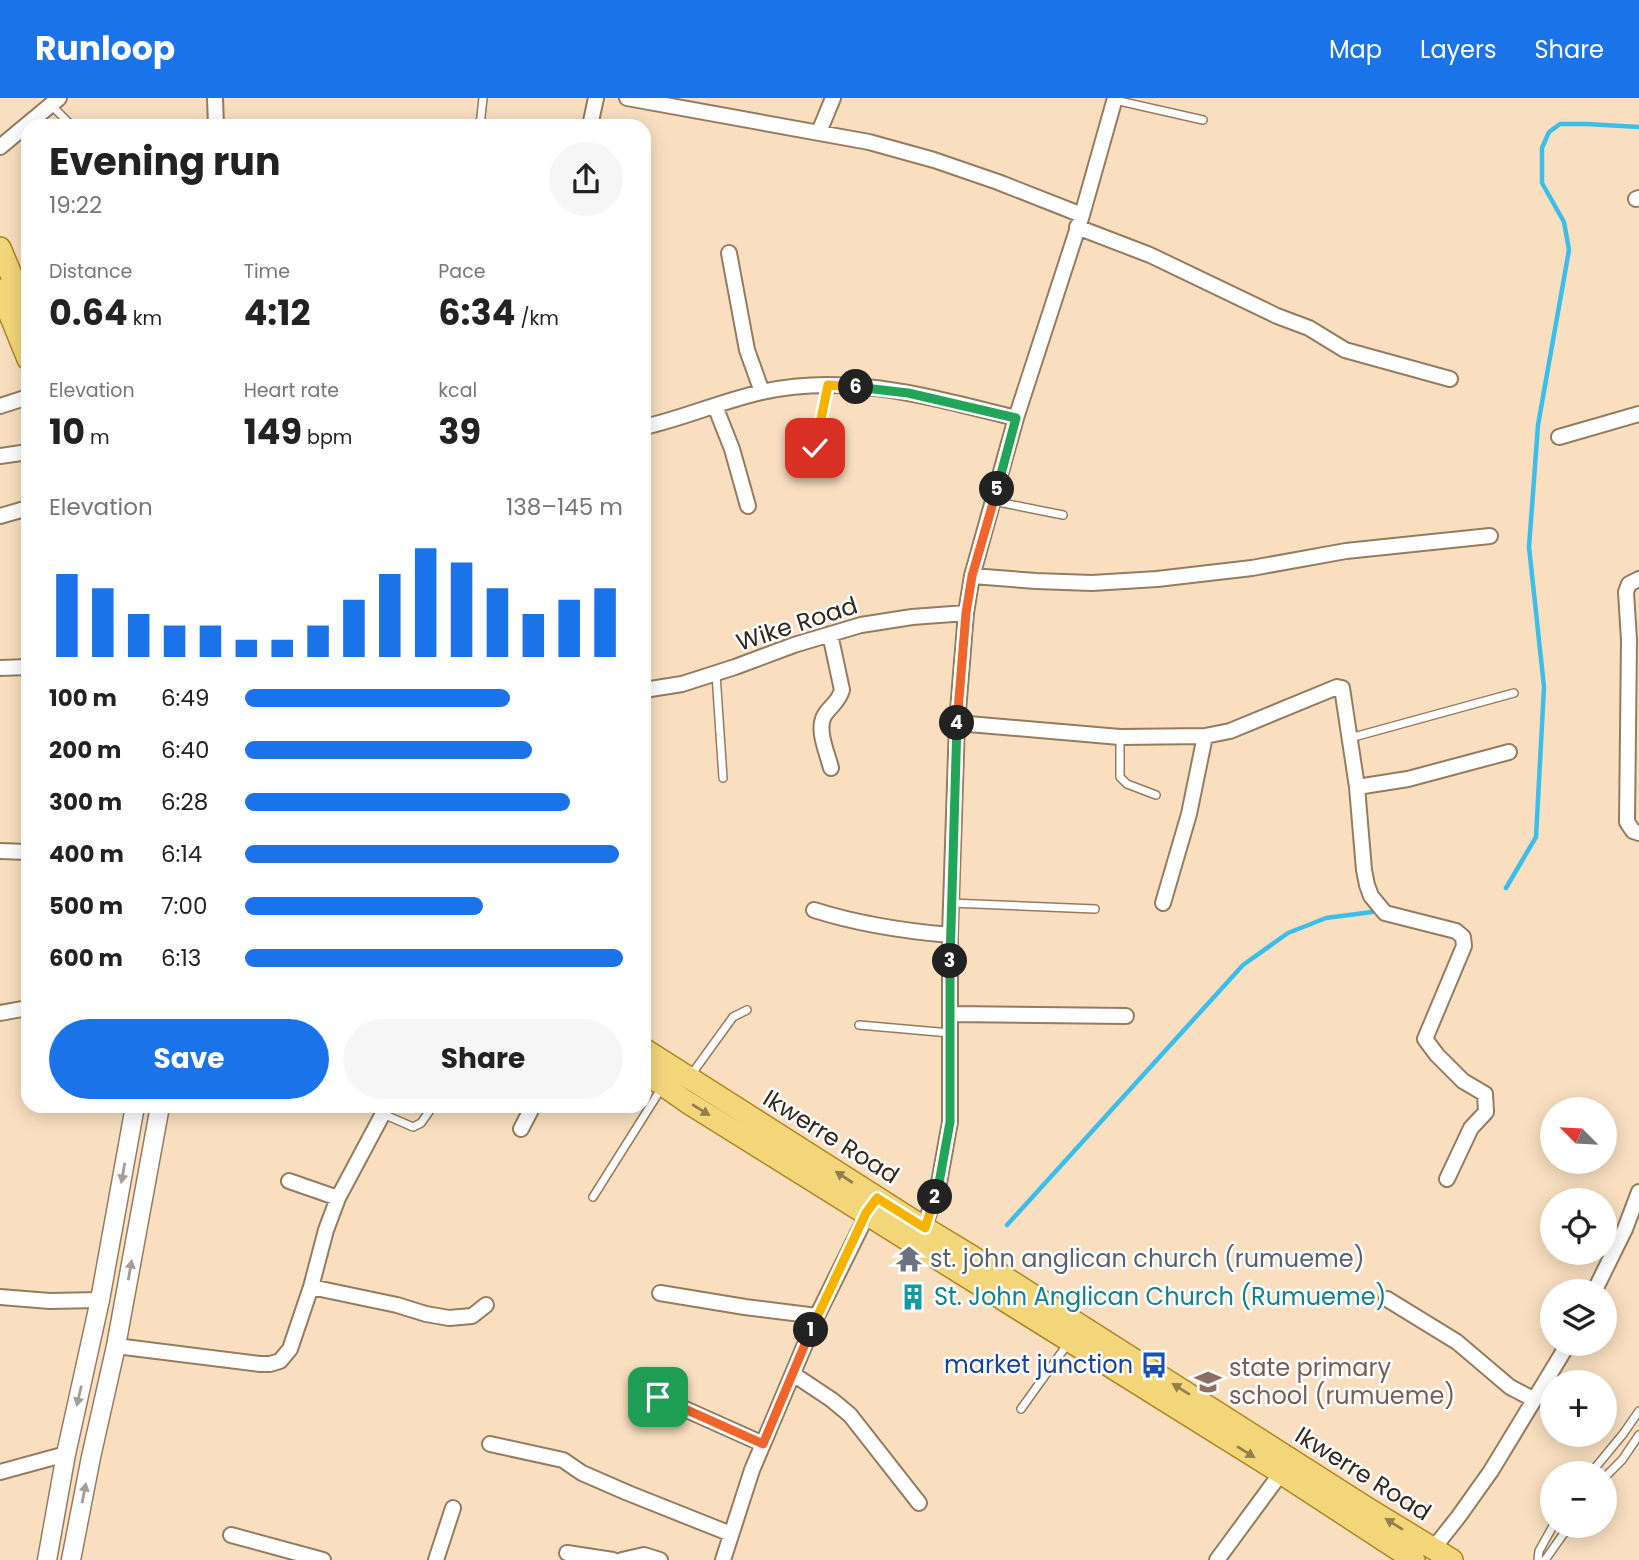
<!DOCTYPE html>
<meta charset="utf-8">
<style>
:root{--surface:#fff;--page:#f6f6f6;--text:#222;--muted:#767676;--accent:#1a73e8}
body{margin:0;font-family:Poppins,sans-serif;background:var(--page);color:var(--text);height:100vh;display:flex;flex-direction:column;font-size:26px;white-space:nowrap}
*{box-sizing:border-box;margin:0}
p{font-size:23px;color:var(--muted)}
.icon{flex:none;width:38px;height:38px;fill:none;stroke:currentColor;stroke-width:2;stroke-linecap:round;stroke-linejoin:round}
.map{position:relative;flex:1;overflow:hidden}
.details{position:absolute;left:21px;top:21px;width:630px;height:994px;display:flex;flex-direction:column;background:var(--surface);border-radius:21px;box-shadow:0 4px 18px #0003}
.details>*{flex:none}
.needle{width:46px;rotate:294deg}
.tools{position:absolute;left:1540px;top:999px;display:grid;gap:14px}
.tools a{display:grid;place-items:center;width:77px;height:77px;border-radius:50%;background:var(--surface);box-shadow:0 4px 18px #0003;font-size:35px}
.pin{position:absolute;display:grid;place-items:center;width:60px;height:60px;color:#fff;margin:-30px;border-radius:14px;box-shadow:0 4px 10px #0006}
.km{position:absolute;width:35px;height:35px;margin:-18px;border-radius:50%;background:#222;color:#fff;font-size:19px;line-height:35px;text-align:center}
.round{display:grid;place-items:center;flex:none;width:74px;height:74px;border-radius:37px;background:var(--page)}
.summary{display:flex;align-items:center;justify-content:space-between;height:119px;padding:0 28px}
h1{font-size:38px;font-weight:700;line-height:52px}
.stats{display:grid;grid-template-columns:repeat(3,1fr);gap:10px;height:119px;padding:7px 28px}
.stats div{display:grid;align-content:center}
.stats b{font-size:35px;font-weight:700}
.stats small{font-size:19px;font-weight:400}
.stats p{font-size:19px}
.chart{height:196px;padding:14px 28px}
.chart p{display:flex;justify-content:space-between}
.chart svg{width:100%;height:126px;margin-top:7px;stroke:var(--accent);stroke-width:6}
.button{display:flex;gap:14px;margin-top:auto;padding:14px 28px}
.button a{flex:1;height:80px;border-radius:42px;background:var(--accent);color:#fff;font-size:28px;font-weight:700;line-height:80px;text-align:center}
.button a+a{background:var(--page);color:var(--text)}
ul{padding:0 28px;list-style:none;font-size:23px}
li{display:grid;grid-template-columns:112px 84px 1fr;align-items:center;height:52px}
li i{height:18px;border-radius:9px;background:var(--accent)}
header{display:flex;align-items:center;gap:42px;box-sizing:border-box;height:98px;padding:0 35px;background:var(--accent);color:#fff}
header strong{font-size:33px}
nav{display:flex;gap:38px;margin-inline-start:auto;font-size:24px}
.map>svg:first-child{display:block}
</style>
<header>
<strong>Runloop</strong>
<nav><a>Map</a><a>Layers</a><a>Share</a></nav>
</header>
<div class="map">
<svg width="1639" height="1462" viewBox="0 0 1639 1462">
<rect width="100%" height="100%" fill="#f9dfc0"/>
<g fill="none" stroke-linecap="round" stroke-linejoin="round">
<!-- stream -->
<path stroke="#3bbfea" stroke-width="4.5" d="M1506 790 1536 739 1544 589 1529 449 1538 327 1569 152 1564 124 1542 85V50L1549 34 1560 26H1587L1639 29
M1007 1127 1243 867 1288 835 1326 820 1372 814"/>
<!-- service casing -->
<g stroke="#937c5f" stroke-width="10">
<path id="service" d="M1115 2 1203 22
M51 7 72 28
M480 28 483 0
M815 350 828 287
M993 403 1063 417
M716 576 723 680
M1120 639V679L1127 686 1156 697
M1350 640 1514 595
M951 805 1095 811
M859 927 950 935
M691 977 733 919 747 912
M383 1016 413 1029 421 1025 433 1008
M593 1099 661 991
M1021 1311 1069 1244
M1590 1376 1623 1336 1639 1313
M1605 1379 1622 1362 1639 1337
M1538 1462 1539 1453 1553 1428
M1545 1462 1569 1428"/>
</g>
<!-- minor casing -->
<g stroke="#937c5f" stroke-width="18">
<path id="minor" d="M215 0 216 28
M627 0 869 44 934 62 998 84 1082 117
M590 28 596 0
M819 34 833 0
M0 49 59 0
M1636 101 1639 100
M1077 129 1150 157 1277 218 1309 230 1345 252 1450 281
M729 155 747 252 762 294
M0 308 28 299
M715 308 732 351 748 408
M644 329C684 320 722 303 762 294 847 274 934 300 1016 320
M1559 339 1639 316
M0 358 28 354
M0 418 28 410
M972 478 1036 483 1092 485 1157 481 1252 470 1346 453 1490 438
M1639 481 1629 486 1626 494 1629 542 1627 724 1633 733 1639 735
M830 536 842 592C839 603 832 607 826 615 815 629 827 654 831 670
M0 570 28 569
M644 592 682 586 735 569 794 547 861 527 912 519 966 515
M957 625 1120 639 1205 638 1230 633 1337 589 1342 590 1357 689 1364 772 1367 787 1371 798 1385 815 1456 833 1463 839 1464 848 1425 941 1437 957 1463 983 1485 996 1486 1014 1471 1030 1447 1081
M1357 689 1408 681 1509 654
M0 753 28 754
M1163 805 1189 716 1205 638
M814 812C858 826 903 833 950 837
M0 915 28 910
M950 916 1126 918
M521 1031 533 1008
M289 1083 338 1100
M922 1136 939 1085 950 1024V837L957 625 966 515 972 478 1016 320 1082 117 1115 0
M311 1189 397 1207 426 1216 449 1220 472 1218 486 1207
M1594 1194 1625 1131 1639 1094
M660 1195 745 1209 817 1218
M0 1199 50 1203 100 1202
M1387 1201 1457 1244 1510 1289 1533 1301
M116 1248 260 1266H270L280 1263 290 1251 311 1189 326 1132 338 1100 387 1008
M793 1276 832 1302 850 1317 919 1405
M658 1299 763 1346
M490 1346 563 1362 582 1375 628 1395 731 1436
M0 1374 66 1356
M231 1437 323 1462
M1433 1451 1459 1418 1491 1373 1568 1246
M567 1455 613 1462
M436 1462 453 1410
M622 1462 644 1457 660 1462
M723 1462 752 1372 763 1346 817 1218 871 1109
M1217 1462 1281 1375"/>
</g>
<!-- tertiary casing -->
<g stroke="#937c5f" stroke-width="21">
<path id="tertiary" d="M47 1462 66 1356 100 1202 135 1008
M71 1462 91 1359 116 1248 160 1008"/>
</g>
<!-- primary casing -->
<g stroke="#ac8720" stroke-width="24">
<path id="primary" d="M0 150 28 217
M0 192 28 261
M644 951 925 1130 973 1159 1367 1410 1452 1462
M644 974 687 1004 1281 1375 1414 1462"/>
</g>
<!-- service -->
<use href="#service" stroke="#fff" stroke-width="7"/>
<!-- minor -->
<use href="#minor" stroke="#fff" stroke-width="14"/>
<!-- tertiary -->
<use href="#tertiary" stroke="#fff" stroke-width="18"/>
<!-- primary -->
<use href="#primary" stroke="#f4d67a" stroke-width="21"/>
</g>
<!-- one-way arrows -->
<defs><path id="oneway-solid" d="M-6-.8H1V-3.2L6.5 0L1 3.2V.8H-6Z" transform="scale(1.75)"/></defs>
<g fill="#937f4c">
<use href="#oneway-solid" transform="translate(701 1012) rotate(32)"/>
<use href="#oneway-solid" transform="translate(844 1079) rotate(-147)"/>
<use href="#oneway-solid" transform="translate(1181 1291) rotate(-148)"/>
<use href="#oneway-solid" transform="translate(1246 1354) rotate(32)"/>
<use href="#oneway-solid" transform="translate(1394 1426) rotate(-148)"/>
</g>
<g fill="#a39e99">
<use href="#oneway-solid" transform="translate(123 1075) rotate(100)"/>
<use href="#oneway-solid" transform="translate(130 1172) rotate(-80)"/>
<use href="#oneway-solid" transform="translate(79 1298) rotate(103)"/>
<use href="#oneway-solid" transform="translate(84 1395) rotate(-79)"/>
</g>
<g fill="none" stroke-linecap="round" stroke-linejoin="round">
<!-- split-1 casing -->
<g stroke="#fff" stroke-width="14">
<path id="split-1" d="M658 1299 763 1346 811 1232"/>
</g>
<!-- split-2 casing -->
<g stroke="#fff" stroke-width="14">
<path id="split-2" d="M811 1232 866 1115 877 1100 925 1130 935 1099"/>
</g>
<!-- split-3 casing -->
<g stroke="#fff" stroke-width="14">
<path id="split-3" d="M935 1099 939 1085 950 1024V863"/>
</g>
<!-- split-4 casing -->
<g stroke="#fff" stroke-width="14">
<path id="split-4" d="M950 863 957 625"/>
</g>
<!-- split-5 casing -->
<g stroke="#fff" stroke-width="14">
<path id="split-5" d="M957 625 966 515 972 478 997 391"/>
</g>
<!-- split-6 casing -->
<g stroke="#fff" stroke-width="14">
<path id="split-6" d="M856 289 908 295 1016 320 997 391"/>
</g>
<!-- split-7 casing -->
<g stroke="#fff" stroke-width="14">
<path id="split-7" d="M815 350 828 287 856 289"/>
</g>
<!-- split-1 -->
<use href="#split-1" stroke="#f0652b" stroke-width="9"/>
<!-- split-2 -->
<use href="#split-2" stroke="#f5b400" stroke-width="9"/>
<!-- split-3 -->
<use href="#split-3" stroke="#22a559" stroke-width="9"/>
<!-- split-4 -->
<use href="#split-4" stroke="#22a559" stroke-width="9"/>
<!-- split-5 -->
<use href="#split-5" stroke="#f0652b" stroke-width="9"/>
<!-- split-6 -->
<use href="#split-6" stroke="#22a559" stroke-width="9"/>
<!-- split-7 -->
<use href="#split-7" stroke="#f5b400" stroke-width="9"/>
</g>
<!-- icons -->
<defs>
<g id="temple-bare" transform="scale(2.1)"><path d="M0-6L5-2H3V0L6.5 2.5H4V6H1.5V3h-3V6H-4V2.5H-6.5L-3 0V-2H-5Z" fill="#6b7280" stroke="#fff" stroke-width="2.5" paint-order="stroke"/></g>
<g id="building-bare" transform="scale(2.1)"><path d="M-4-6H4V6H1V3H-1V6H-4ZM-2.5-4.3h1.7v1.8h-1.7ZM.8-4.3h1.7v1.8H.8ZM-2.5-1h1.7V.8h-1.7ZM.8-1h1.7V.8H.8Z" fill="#0f9aa8" stroke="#fff" stroke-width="2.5" paint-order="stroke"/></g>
<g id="bus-bare" transform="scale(2.1)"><path d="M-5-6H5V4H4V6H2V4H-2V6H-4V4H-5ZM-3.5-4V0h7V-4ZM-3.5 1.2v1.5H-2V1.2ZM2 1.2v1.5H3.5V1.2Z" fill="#1a4fb4" stroke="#fff" stroke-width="2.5" paint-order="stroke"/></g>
<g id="school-bare" transform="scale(2.1)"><path d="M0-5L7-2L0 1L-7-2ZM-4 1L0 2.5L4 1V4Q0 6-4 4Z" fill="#8d6e63" stroke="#fff" stroke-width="2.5" paint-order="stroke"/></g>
</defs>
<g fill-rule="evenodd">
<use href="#temple-bare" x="909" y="1161"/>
<use href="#building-bare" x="913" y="1199"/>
<use href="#bus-bare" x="1154" y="1267"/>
<use href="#school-bare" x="1208" y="1284"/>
</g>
<g text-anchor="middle" stroke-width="5" stroke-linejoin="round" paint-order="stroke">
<!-- street labels -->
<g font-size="24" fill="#32281d" stroke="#fff">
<text transform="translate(797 526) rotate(-18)" y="8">Wike Road</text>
<text transform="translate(831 1039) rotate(32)" y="8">Ikwerre Road</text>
<text transform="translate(1363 1376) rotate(32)" y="8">Ikwerre Road</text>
</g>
<!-- worship labels -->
<g font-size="24" fill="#5b616d" stroke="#fff" text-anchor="start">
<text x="930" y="1169">st. john anglican church (rumueme)</text>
</g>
<!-- culture labels -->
<g font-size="24" fill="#0d838f" stroke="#fff" text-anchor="start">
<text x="934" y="1207">St. John Anglican Church (Rumueme)</text>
</g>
<!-- transit labels -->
<g font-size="24" fill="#164399" stroke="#fff" text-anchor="end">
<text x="1133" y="1275">market junction</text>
</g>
<!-- education labels -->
<g font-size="24" fill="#785e54" stroke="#fff" text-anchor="start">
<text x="1229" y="1278">state primary<tspan x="1229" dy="28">school (rumueme)</tspan></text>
</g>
</g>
</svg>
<div class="tools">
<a><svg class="needle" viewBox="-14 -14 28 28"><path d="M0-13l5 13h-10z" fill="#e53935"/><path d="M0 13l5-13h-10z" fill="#767676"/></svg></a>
<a><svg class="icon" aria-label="locate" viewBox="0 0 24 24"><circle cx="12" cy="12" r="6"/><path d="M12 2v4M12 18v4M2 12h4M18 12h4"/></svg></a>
<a><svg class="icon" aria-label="layers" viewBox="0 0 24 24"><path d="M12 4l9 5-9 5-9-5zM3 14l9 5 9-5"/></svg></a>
<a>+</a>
<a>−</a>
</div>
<div class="pin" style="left:658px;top:1299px;background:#1e9e55"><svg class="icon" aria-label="arrive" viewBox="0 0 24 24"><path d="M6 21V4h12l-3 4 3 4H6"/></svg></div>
<div class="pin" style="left:815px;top:350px;background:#d93025"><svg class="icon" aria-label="check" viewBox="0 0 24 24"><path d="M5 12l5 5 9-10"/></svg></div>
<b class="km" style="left:811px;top:1232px">1</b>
<b class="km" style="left:935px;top:1099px">2</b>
<b class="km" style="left:950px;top:863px">3</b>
<b class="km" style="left:957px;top:625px">4</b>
<b class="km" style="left:997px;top:391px">5</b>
<b class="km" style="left:856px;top:289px">6</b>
<section class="details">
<div class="summary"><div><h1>Evening run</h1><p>19:22</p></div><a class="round"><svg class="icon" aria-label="share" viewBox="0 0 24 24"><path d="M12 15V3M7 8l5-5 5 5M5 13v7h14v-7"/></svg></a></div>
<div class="stats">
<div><p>Distance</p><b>0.64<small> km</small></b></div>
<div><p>Time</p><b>4:12</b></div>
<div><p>Pace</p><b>6:34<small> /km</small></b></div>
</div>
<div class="stats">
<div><p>Elevation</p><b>10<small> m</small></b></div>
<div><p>Heart rate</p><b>149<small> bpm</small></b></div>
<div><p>kcal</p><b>39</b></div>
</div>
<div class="chart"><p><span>Elevation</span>138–145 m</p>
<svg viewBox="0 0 160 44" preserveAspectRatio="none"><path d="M5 44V15M15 44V20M25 44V29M35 44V33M45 44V33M55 44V38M65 44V38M75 44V33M85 44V24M95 44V15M105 44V6M115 44V11M125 44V20M135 44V29M145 44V24M155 44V20"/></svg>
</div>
<ul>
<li><b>100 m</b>6:49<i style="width:70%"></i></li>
<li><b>200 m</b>6:40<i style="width:76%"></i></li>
<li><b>300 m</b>6:28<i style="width:86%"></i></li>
<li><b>400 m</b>6:14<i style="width:99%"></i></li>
<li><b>500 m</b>7:00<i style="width:63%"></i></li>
<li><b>600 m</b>6:13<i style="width:100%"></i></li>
</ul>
<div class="button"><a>Save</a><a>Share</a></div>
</section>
</div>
